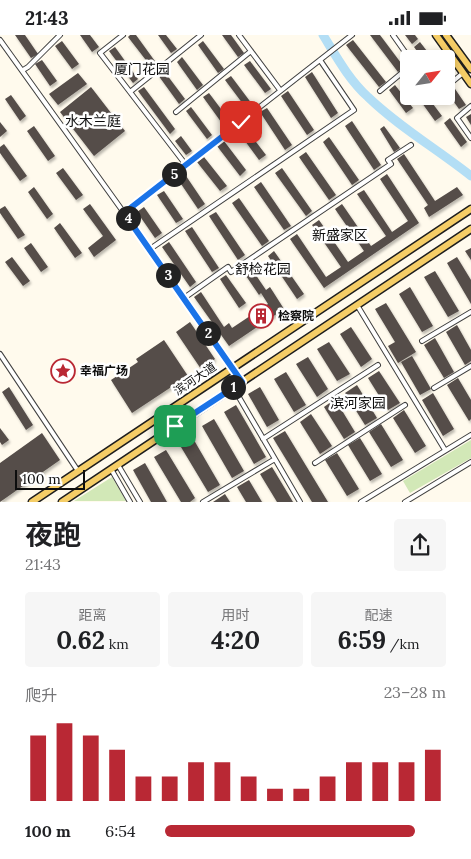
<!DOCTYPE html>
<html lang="zh">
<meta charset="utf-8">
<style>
:root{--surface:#fff;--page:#f6f6f6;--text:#202124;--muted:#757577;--accent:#b92834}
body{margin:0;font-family:Lora,"Noto Sans SC",serif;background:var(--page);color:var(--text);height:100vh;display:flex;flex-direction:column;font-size:19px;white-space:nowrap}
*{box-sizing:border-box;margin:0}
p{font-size:16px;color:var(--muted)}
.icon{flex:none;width:28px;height:28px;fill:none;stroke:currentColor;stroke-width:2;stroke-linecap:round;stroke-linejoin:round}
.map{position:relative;height:467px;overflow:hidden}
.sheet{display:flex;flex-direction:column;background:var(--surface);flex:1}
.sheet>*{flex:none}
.needle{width:32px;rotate:60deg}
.buttons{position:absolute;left:400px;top:15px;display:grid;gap:10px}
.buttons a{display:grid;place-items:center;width:55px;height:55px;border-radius:5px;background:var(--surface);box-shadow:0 2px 8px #0003;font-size:25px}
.scale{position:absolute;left:15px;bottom:12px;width:70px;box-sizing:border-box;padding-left:5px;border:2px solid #0d0d0d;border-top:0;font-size:14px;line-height:18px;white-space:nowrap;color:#0d0d0d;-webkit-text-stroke:4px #fff;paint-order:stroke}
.pin{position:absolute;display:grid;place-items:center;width:42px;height:42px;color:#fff;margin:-21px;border-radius:10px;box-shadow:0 2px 8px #0006}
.km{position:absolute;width:25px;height:25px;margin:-12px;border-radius:50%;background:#222;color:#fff;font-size:14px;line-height:25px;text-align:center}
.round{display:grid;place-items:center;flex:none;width:52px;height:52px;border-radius:5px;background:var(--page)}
.summary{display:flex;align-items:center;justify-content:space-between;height:85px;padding:0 25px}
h1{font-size:28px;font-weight:700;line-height:38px}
.figures{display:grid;grid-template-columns:repeat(3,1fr);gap:8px;height:85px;padding:5px 25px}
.figures div{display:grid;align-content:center;border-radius:5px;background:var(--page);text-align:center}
.figures b{font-size:25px;font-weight:700}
.figures small{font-size:14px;font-weight:400}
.figures p{font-size:14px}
.chart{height:140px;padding:10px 25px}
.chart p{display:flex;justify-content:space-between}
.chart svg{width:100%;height:90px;margin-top:5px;stroke:var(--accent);stroke-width:6}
ul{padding:0 25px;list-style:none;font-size:16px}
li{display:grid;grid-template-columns:80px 60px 1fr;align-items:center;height:38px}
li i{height:12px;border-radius:6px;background:var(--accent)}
.status{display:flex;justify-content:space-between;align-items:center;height:35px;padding:0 25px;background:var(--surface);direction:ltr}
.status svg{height:14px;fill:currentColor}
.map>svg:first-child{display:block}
</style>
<div class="status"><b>21:43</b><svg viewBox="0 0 49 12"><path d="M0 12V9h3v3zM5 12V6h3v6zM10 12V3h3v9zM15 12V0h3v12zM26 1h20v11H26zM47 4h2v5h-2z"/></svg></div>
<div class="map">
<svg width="471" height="467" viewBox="0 0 471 467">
<defs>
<filter id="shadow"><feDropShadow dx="1.5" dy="2.5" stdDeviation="1" flood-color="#0004"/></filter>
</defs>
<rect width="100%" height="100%" fill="#fffaed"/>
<!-- grass -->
<path fill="#d2e8b7" d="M471 405V423L410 458 403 446Z
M112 442 126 466H74Z"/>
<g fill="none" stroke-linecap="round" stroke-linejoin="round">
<!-- river -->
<path stroke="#b3def5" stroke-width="9" d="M323 0C336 21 349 45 368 62 399 92 437 114 471 141"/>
</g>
<!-- building -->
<path fill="#554d49" filter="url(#shadow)" d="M15 0H25L38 19 31 23Z
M80 0H90L99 12 92 17Z
M130 0H136L157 29 152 33 128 2Z
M158 0H166L177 14 171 18Z
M222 0H231L244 18 238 22Z
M370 0H380L404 32 398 37Z
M405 0H415L418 4 412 9Z
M353 5 386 47 379 52 346 10Z
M62 6 79 29 72 34 55 11Z
M203 6 224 34 218 38 198 10Z
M420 7 433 24H423L414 12Z
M115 12 138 44 133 48 109 16Z
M182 22 203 50 197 55 177 27Z
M42 25 57 46 50 51 35 29Z
M250 26 271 54 265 58 244 30Z
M164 36 185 64 179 69 158 40Z
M312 37 338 78 331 83 305 42Z
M78 38 87 49 58 70 49 59Z
M409 38V50L403 42Z
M231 41 252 69 246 73 225 45Z
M395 50 413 73 406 78 389 55Z
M453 51 466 70 459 74 446 56Z
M91 52 125 96 94 121 60 77Z
M144 52 175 94 170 99 138 56Z
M288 56 314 95 307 100 281 61Z
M209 58 230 86 224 91 203 62Z
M11 60 26 81 20 86 5 64Z
M417 61H427L442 81 435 86Z
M191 72 212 100 207 104 186 76Z
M267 73 292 110 285 115 260 77Z
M471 79V90L466 82Z
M450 83 467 107 461 112 444 88Z
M352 86 381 130 374 135 345 91Z
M0 87 7 96 0 102Z
M243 90 266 120 259 125 237 95Z
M34 91 55 121 48 126 27 96Z
M384 91 400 113 394 117 380 94Z
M181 101 192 116 186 120 175 106Z
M329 102 359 145 352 150 323 107Z
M224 106 246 135 240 141 217 111Z
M4 109 27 141 20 146 0 118V112Z
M306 117 336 160 329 165 299 122Z
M404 119 435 166 457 152 463 160 429 182 424 173 428 170 397 124Z
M204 122 227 151 220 156 197 127Z
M63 133 83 160 76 165 56 138Z
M282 133 312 176 306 181 275 138Z
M184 138 205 169 198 174 177 143Z
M387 139 419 188 324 253 290 204 297 199 326 242 341 232 312 190 319 185 348 227 364 216 335 174 342 169 371 211 386 201 357 159 364 155 392 197 408 186 380 144Z
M261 147 291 191 284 195 254 152Z
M34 152 53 179 47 184 28 157Z
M164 156 183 184 176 188 157 160Z
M239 163 269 206 262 211 232 168Z
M90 169 116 205 94 222 88 213 103 201 83 174Z
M5 171 25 200 18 204 0 178V174Z
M144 172 162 198 155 203 137 177Z
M216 177 245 220 238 225 209 181Z
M60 188 82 218 75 223 54 193Z
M192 192 219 233 212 237 185 196Z
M169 207 196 247 190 252 162 212Z
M31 208 48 232 41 237 24 213Z
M471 213V225L465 216Z
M274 216 304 259 297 264 268 221Z
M12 222 30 246 23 251 5 227Z
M457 222 471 245V269L447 228Z
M249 230 266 255 270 252 284 274 229 311 194 262 201 257 224 292 229 288 232 293 268 269 261 258 259 260 242 235Z
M435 236 459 276 448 282 424 242Z
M226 240 246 268 239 273 220 244Z
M410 252 433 291 422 297 399 259Z
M386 268 416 317 398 328 388 311 395 307 375 274Z
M190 287 215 324 201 334 176 297Z
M457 290 471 315V326L465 330 446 297Z
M351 292 372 324 361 332 340 299Z
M435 303 454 337 444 343 424 310Z
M164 305 188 341 132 378 111 345 138 327 136 324Z
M329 307 350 339 337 346 317 314Z
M412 321 431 354 420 360 401 327Z
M308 322 328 354 317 362 296 329Z
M379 336 400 368 388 375 368 343Z
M286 337 306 370 294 377 274 344Z
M458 343 471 365V384L469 386 447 350Z
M357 350 377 383 365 390 345 358Z
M9 352 33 390 26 395 2 357Z
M260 352 279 385 267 392 248 359Z
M433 358 454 394 443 401 422 365Z
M335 364 355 397 344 404 324 372Z
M236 370 266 422 254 429 224 377Z
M404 375 426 411 415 418 393 383Z
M311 379 332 411 320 419 300 387Z
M214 384 244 436 232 443 202 391Z
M381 389 403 425 391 432 369 397Z
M0 393 9 405 2 410 0 407Z
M285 396 328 467H312L273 403Z
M42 398 60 425 0 467V428Z
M191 400 220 450 208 457 178 407Z
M360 403 382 439 370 446 348 410Z
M166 415 195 463 190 467H181L154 422Z
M337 418 359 454 347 461 325 425Z
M145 428 167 467H151L133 435Z
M272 432 293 467H277L260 439Z
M249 445 262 467H246L237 452Z
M225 459 230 467H213Z"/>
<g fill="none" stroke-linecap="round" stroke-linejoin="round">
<!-- street casing -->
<g stroke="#404040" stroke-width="6">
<path id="street" d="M123 0 100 18 130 57 201 0
M239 0 280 55
M393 0 410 24
M0 5 150 214 242 347
M23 35 28 32 60 0
M446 52 463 38
M380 56 409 32
M130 57 186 130
M471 71 457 83 471 103
M176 77 251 16
M124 178 352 0
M150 214 354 75 320 25
M184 263 228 232 231 237 391 129 388 125 411 110
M357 270 445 415
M422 306 471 277
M0 319 78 436
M434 353 471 331
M263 404 378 330
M275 424 300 467
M315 428 405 370
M118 430 140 467
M111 434 130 467
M203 467 275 424 233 352
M361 467 471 400
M405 467 471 427"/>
</g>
<!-- primary casing -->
<g stroke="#1e1e1e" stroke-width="9">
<path id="primary" d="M436 0 471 49
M446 0 471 34
M32 467 471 174
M62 467 471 194"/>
</g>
<!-- street -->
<use href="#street" stroke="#fff" stroke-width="4"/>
<!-- primary -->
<use href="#primary" stroke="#f5cd66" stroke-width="6"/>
</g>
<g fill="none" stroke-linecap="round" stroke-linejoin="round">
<!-- route casing -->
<g stroke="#fff" stroke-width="10">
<path id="route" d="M175 391 242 347 124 178 241 87"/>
</g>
<!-- route -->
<use href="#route" stroke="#1a73e8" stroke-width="6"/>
</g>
<!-- icons -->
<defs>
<g id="building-ring" transform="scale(1.25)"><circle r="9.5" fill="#fff" stroke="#b92834" stroke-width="1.5"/><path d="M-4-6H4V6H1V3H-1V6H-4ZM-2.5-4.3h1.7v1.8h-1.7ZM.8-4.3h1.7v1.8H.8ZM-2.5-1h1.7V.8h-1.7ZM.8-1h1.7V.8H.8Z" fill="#b92834"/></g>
<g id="sight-ring" transform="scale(1.25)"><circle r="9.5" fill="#fff" stroke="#b92834" stroke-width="1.5"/><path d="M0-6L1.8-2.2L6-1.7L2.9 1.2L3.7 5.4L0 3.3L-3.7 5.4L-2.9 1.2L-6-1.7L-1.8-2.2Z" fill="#b92834"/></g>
</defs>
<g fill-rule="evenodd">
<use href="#building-ring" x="261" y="281"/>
<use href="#sight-ring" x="63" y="336"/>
</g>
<g text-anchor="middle" stroke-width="5" stroke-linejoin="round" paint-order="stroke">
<!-- poi labels -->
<g font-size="12" font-weight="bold" fill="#0d0d0d" stroke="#fff" text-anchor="start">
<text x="278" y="285">检察院</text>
<text x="80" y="340">幸福广场</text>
</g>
<!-- street labels -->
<g font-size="12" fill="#0d0d0d" stroke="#fff">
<text transform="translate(195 344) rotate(-34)" y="4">滨河大道</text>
</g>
<!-- neighbourhood labels -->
<g font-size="14" fill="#0d0d0d" stroke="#fff">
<text x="142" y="39">厦门花园</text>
<text x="93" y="91">水木兰庭</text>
<text x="340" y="205">新盛家区</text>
<text x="263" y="239">舒检花园</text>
<text x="358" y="373">滨河家园</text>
</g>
</g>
</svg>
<div class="buttons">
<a><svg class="needle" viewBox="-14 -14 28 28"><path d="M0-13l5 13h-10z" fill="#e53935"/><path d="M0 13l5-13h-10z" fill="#757577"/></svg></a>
</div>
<div class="scale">100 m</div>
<div class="pin" style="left:175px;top:391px;background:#1e9e55"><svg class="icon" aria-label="arrive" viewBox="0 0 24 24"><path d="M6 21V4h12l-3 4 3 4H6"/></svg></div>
<div class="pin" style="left:241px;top:87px;background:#d93025"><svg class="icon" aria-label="check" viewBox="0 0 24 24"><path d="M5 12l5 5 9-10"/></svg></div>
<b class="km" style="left:233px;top:352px">1</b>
<b class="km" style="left:208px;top:298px">2</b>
<b class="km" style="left:168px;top:240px">3</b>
<b class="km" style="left:128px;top:183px">4</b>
<b class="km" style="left:174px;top:139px">5</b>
</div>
<section class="sheet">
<div class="summary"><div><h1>夜跑</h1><p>21:43</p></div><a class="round"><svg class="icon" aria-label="share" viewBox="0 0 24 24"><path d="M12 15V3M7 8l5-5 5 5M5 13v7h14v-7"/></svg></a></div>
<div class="figures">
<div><p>距离</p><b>0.62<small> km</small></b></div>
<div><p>用时</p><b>4:20</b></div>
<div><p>配速</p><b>6:59<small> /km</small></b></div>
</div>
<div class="chart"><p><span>爬升</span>23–28 m</p>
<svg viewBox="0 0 160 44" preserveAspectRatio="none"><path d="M5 44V12M15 44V6M25 44V12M35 44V19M45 44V32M55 44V32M65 44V25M75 44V25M85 44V32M95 44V38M105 44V38M115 44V32M125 44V25M135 44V25M145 44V25M155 44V19"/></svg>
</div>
<ul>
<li><b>100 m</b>6:54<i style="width:89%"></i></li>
</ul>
</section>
